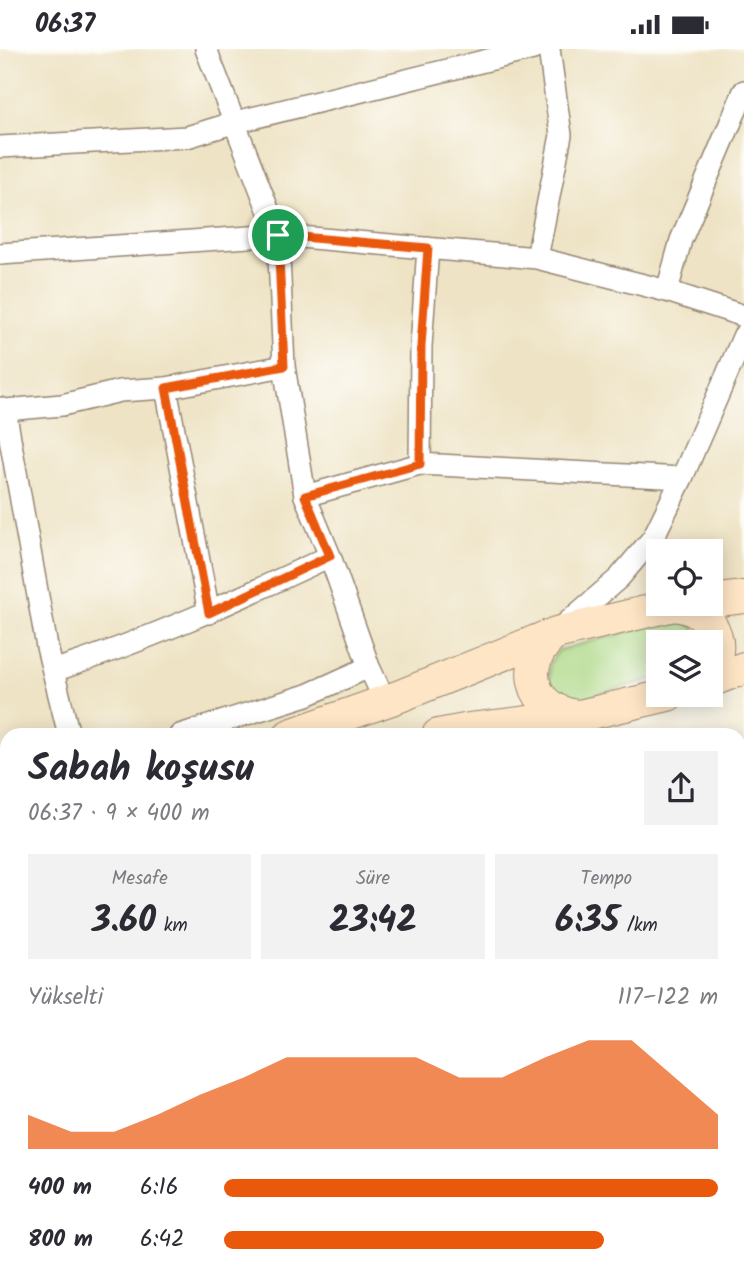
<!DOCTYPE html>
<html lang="tr">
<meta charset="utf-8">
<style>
:root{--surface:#fff;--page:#f2f2f3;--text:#2b2b33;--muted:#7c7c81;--accent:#ea580c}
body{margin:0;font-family:Kalam,sans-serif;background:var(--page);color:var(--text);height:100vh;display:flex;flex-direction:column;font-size:26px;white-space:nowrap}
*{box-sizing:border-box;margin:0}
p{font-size:23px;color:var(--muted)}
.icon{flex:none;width:38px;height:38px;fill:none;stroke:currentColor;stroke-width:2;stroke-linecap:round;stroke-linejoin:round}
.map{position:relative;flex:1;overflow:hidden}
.side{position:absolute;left:0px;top:679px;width:746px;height:553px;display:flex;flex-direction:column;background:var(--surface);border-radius:21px 21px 0 0;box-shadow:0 4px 18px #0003}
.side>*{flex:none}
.buttons{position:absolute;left:646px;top:490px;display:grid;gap:14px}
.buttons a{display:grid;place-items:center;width:77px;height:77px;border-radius:0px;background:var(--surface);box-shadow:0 4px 18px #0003;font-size:35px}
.pin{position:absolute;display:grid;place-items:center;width:60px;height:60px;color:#fff;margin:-30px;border:4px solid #fff;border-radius:50%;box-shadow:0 2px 7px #0007}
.round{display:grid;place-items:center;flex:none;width:74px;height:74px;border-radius:0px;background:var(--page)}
.summary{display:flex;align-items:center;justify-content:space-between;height:119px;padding:0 28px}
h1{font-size:38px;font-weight:600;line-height:52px}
.stats{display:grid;grid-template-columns:repeat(3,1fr);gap:10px;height:119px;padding:7px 28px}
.stats div{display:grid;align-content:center;border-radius:0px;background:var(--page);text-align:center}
.stats b{font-size:35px;font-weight:600}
.stats small{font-size:19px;font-weight:400}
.stats p{font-size:19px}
.chart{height:196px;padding:14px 28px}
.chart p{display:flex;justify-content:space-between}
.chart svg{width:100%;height:126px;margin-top:7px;fill:var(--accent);opacity:.7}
ul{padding:0 28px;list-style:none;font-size:23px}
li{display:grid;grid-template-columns:112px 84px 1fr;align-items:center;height:52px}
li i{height:18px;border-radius:9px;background:var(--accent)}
.status{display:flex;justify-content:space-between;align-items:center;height:49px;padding:0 35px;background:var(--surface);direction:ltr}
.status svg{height:19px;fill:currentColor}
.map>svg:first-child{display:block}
</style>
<div class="status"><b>06:37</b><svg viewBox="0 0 49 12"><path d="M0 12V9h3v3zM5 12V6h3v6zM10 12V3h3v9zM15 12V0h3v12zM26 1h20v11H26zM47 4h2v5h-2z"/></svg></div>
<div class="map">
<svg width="744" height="1232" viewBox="0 0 744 1232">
<rect width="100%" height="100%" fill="#fdfcf7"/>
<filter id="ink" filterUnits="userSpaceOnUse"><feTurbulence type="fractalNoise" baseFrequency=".0143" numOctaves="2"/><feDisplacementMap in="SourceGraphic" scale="14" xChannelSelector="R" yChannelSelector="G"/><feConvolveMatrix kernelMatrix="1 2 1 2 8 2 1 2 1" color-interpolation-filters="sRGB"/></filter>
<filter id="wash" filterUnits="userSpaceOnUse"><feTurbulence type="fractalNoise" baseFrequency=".00686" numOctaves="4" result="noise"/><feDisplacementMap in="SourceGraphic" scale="28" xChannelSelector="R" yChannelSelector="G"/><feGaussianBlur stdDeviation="1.57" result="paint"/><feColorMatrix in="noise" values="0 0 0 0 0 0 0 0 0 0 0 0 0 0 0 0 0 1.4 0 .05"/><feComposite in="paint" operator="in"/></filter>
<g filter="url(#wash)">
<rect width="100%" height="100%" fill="#eee3c5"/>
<!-- green -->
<path fill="#aad783" stroke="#728050" stroke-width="2" d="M667 572C685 572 696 575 702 593H658V629L578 650 569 649 561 646 550 633 549 615 559 601Z"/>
</g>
<g filter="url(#ink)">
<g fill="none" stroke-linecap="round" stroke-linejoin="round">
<!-- street casing -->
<g stroke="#948672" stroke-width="24">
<path id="street" d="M206 0 278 186 284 317 305 447 330 507 369 618 385 652
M0 98 187 88 236 73 533 0
M0 205 278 186 537 209 667 242 744 267
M537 209 561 86 549 0
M667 242 681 191 744 42
M166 339 209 564
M0 359 5 361 62 356 120 342 166 339 284 317
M5 361 47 598 69 686
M420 415 421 297 428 199
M305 447 420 415 682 429
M561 579 619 529 653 489 682 429 744 286
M53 622C149 591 239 550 330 507
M180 686 307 646 369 618
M0 740 7 738
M738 787 744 786
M0 852 7 850
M0 1086 7 1096
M0 1166 7 1161
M603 1225 604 1232
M306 1232 313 1227 326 1225
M350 1232 351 1225
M720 1232 744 1225"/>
</g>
<!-- secondary casing -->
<g stroke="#948672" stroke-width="34">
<path id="secondary" d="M710 552 744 548
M667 556C707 556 730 588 710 624
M556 584C518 613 529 661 577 667
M710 632 744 619
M290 686 400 647 556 584 679 555
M438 686 470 680 579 667 668 646
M0 768 7 767
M0 793 7 792"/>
</g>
<!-- street -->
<use href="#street" stroke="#fff" stroke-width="21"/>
<!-- secondary -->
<use href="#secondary" stroke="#fee5c5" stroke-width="32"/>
</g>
</g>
<g fill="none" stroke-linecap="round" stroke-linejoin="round" filter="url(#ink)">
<!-- route casing -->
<g stroke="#fff" stroke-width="14">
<path id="route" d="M278 186 428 199 421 297 420 415 305 447 330 507 209 564 166 339 284 317Z"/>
</g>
<!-- route -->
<use href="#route" stroke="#ea580c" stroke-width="9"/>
</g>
</svg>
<div class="buttons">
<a><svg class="icon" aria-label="locate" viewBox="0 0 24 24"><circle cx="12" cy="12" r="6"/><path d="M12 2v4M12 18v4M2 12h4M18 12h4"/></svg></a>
<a><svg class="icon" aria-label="layers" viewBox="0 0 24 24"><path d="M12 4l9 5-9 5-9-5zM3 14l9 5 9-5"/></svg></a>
</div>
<div class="pin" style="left:278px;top:186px;background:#1e9e55"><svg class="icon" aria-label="arrive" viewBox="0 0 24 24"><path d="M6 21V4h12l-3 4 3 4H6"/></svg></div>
<section class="side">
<div class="summary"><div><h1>Sabah koşusu</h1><p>06:37 · 9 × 400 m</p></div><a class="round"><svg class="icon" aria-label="share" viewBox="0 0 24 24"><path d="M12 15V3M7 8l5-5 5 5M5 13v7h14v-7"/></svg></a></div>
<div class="stats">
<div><p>Mesafe</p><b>3.60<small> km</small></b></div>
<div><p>Süre</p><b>23:42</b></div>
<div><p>Tempo</p><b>6:35<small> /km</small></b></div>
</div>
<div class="chart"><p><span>Yükselti</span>117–122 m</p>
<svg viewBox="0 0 160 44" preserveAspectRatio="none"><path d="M0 44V32L10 38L20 38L30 32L40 25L50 19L60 12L70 12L80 12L90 12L100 19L110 19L120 12L130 6L140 6L150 19L160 32V44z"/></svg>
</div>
<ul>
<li><b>400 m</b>6:16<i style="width:100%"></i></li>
<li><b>800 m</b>6:42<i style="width:77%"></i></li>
</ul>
</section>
</div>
